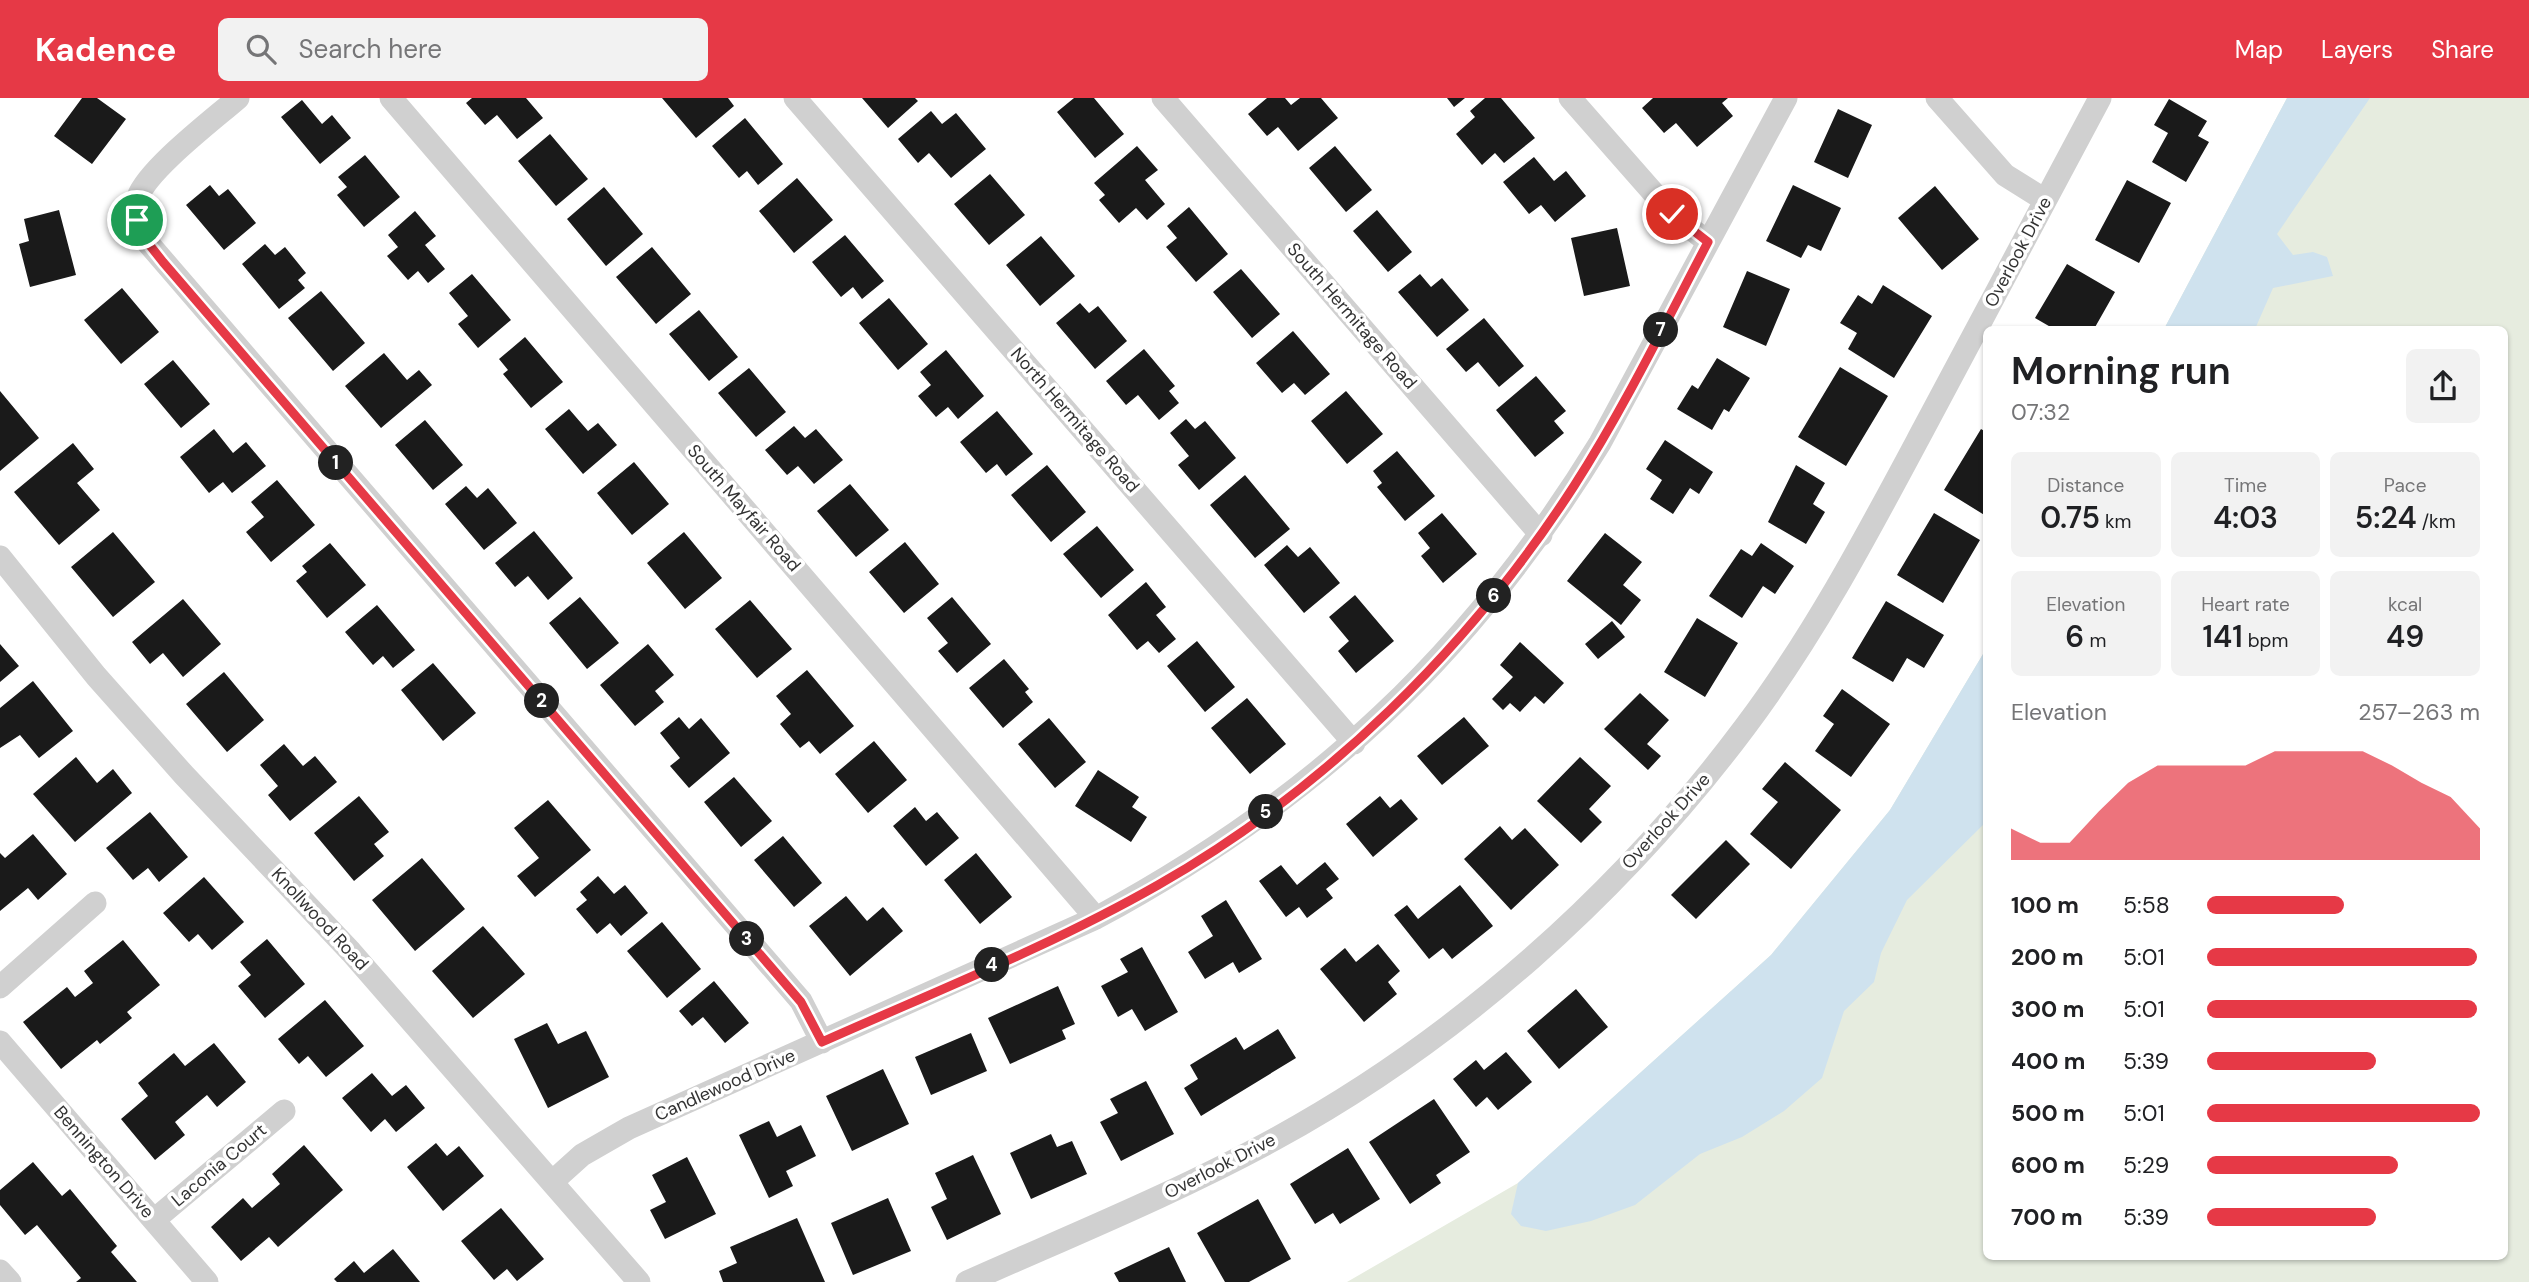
<!DOCTYPE html>
<meta charset="utf-8">
<style>
:root{--surface:#fff;--page:#f2f2f2;--text:#202124;--muted:#757577;--accent:#e63946}
body{margin:0;font-family:"DM Sans",sans-serif;background:var(--page);color:var(--text);height:100vh;display:flex;flex-direction:column;font-size:26px;white-space:nowrap}
*{box-sizing:border-box;margin:0}
p{font-size:23px;color:var(--muted)}
.icon{flex:none;width:38px;height:38px;fill:none;stroke:currentColor;stroke-width:2;stroke-linecap:round;stroke-linejoin:round}
.map{position:relative;flex:1;overflow:hidden}
.details{position:absolute;left:1983px;top:228px;width:525px;height:934px;display:flex;flex-direction:column;background:var(--surface);border-radius:10px;box-shadow:0 2px 5px #0004}
.details>*{flex:none}
.pin{position:absolute;display:grid;place-items:center;width:60px;height:60px;color:#fff;margin:-30px;border:4px solid #fff;border-radius:50%;box-shadow:0 2px 7px #0007}
.km{position:absolute;width:35px;height:35px;margin:-18px;border-radius:50%;background:#222;color:#fff;font-size:19px;line-height:35px;text-align:center}
.round{display:grid;place-items:center;flex:none;width:74px;height:74px;border-radius:10px;background:var(--page)}
.headline{display:flex;align-items:center;justify-content:space-between;height:119px;padding:0 28px}
h1{font-size:38px;font-weight:600;line-height:52px}
.metrics{display:grid;grid-template-columns:repeat(3,1fr);gap:10px;height:119px;padding:7px 28px}
.metrics div{display:grid;align-content:center;border-radius:10px;background:var(--page);text-align:center}
.metrics b{font-size:30px;font-weight:600}
.metrics small{font-size:19px;font-weight:400}
.metrics p{font-size:19px}
.chart{height:196px;padding:14px 28px}
.chart p{display:flex;justify-content:space-between}
.chart svg{width:100%;height:126px;margin-top:7px;fill:var(--accent);opacity:.7}
ul{padding:0 28px;list-style:none;font-size:23px}
li{display:grid;grid-template-columns:112px 84px 1fr;align-items:center;height:52px}
li i{height:18px;border-radius:9px;background:var(--accent)}
header{display:flex;align-items:center;gap:42px;box-sizing:border-box;height:98px;padding:0 35px;background:var(--accent);color:#fff}
header strong{font-size:33px}
nav{display:flex;gap:38px;margin-inline-start:auto;font-size:24px}
.search{width:490px;height:63px;background:var(--page);display:flex;align-items:center;gap:18px;box-sizing:border-box;padding:0 24px;border-radius:10px;color:var(--muted);font-size:26px}
.map>svg:first-child{display:block}
</style>
<header>
<strong>Kadence</strong>
<div class="search"><svg class="icon" aria-label="search" viewBox="0 0 24 24"><circle cx="10" cy="10" r="6"/><path d="M15 15l6 6"/></svg>Search here</div>
<nav><a>Map</a><a>Layers</a><a>Share</a></nav>
</header>
<div class="map">
<svg width="2529" height="1184" viewBox="0 0 2529 1184">
<rect width="100%" height="100%" fill="#fff"/>
<!-- green -->
<path fill="#e6ecdf" d="M2287 0H2529V1184H1347L1518 1085 1771 857 1890 712 1986 551V1158H2504V231H2164Z"/>
<!-- water -->
<path fill="#cfe2ee" d="M2287 0H2370L2277 136 2293 157 2313 154 2327 159 2333 178 2273 190 2255 231H2164Z
M1986 551V724L1907 802 1881 855 1874 884 1844 913 1822 980 1784 1013 1742 1039 1700 1056 1635 1107 1591 1123 1546 1133 1521 1128 1511 1116 1518 1085 1771 857 1890 712Z"/>
<!-- building -->
<path fill="#1a1a1a" d="M82 0H97L126 21 92 66 54 38Z
M472 0H526L543 20 517 41 497 17 485 27 466 5Z
M662 0H728L734 8 696 40Z
M862 0H915L918 3 888 30Z
M1074 0H1094L1124 36 1095 60 1057 14Z
M1267 0H1285L1291 7 1300 0H1321L1338 20 1298 53 1278 29 1267 38 1248 16Z
M1447 0H1465L1454 9Z
M1485 0H1501L1535 40 1504 65 1495 55 1482 67 1456 36 1475 19 1470 13Z
M1653 0H1728L1722 5 1733 18 1697 49 1676 25 1664 35 1642 10Z
M2169 1 2207 23 2198 38 2209 44 2186 84 2152 64 2168 35 2154 27Z
M302 2 322 26 332 17 351 40 320 66 281 19Z
M1838 11 1872 27 1848 80 1814 64Z
M931 13 942 26 956 15 986 51 951 80 929 55 918 65 898 41Z
M745 20 783 66 758 87 747 73 739 80 712 48Z
M550 36 588 81 556 108 518 63Z
M1137 48 1158 72 1145 82 1165 106 1147 122 1136 110 1119 125 1099 102 1105 97 1094 85Z
M1335 48 1372 92 1346 114 1309 70Z
M365 57 400 99 364 129 337 97 347 89 338 79Z
M1534 59 1554 83 1566 73 1586 98 1555 124 1541 107 1529 116 1503 84Z
M990 76 1025 117 989 147 954 106Z
M797 80 833 122 794 155 759 113Z
M2127 82 2171 105 2139 165 2095 142Z
M210 87 219 98 228 91 256 125 224 152 186 107Z
M1793 87 1841 110 1821 153 1808 147 1801 160 1766 143Z
M1935 88 1979 141 1942 172 1898 120Z
M604 89 643 136 606 168 567 121Z
M1189 109 1228 156 1196 184 1166 149 1177 140 1167 128Z
M59 112 76 177 30 189 19 146 29 143 24 121Z
M1377 112 1412 154 1388 174 1353 133Z
M415 113 436 138 425 147 445 171 428 185 418 173 408 182 387 158 398 149 388 137Z
M1617 130 1630 188 1584 198 1571 140Z
M845 137 884 183 862 201 853 189 841 199 812 164Z
M1041 138 1075 178 1040 208 1006 167Z
M265 146 275 157 285 149 306 175 298 182 305 190 279 211 242 166Z
M652 149 691 196 656 226 616 179Z
M2067 166 2115 194 2094 231H2054L2035 220Z
M1241 171 1280 216 1252 240 1213 194Z
M1747 173 1790 191 1766 248 1723 229Z
M472 176 511 222 478 250 458 226 468 218 449 195Z
M1420 176 1431 189 1442 180 1469 212 1437 239 1398 194Z
M1883 187 1932 218 1894 280 1848 251 1857 235 1840 225 1858 197 1872 206Z
M122 190 159 234 121 266 84 222Z
M321 193 365 245 333 273 288 220Z
M889 200 928 246 898 272 859 225Z
M1080 205 1089 215 1098 208 1127 243 1095 271 1056 225Z
M699 212 738 259 709 283 669 236Z
M1484 220 1524 268 1499 289 1478 264 1466 274 1446 251Z
M1293 233 1330 276 1305 297 1294 285 1282 295 1256 265Z
M525 239 563 284 531 310 503 276 508 272 499 261Z
M1144 251 1175 288 1169 293 1179 305 1159 322 1138 297 1126 307 1106 283Z
M946 252 984 298 958 321 948 309 936 319 918 298 931 287 920 274Z
M384 255 407 282 419 272 432 287 381 330 345 288Z
M1717 260 1750 280 1729 314 1724 311 1712 332 1677 311 1692 287 1698 291Z
M173 262 210 306 181 330 144 286Z
M1840 269 1888 298 1846 368 1798 339Z
M749 270 786 314 756 339 718 295Z
M1536 278 1566 313 1554 323 1564 335 1535 359 1496 312Z
M0 293 39 340 0 373Z
M1346 293 1383 336 1347 366 1311 323Z
M569 311 588 333 598 325 617 347 583 376 545 331Z
M997 313 1033 356 1006 378 997 366 986 375 960 344Z
M1186 321 1195 331 1205 323 1236 360 1199 392 1178 367 1189 358 1170 335Z
M425 322 463 367 433 392 395 347Z
M794 328 805 340 816 331 843 362 814 386 798 368 787 377 765 352Z
M214 331 233 355 246 344 266 368 232 395 223 384 209 395 180 359Z
M1981 331 1986 334V418L1944 392Z
M1665 342 1713 374 1699 396 1690 390 1673 416 1650 401 1662 382 1646 371Z
M73 345 94 371 77 385 100 412 59 447 14 394Z
M1397 353 1435 398 1405 423 1377 389 1382 385 1373 373Z
M634 364 669 406 632 437 597 395Z
M1047 367 1086 414 1051 444 1011 397Z
M1796 367 1825 385 1813 406 1825 414 1806 446 1768 424Z
M1245 377 1290 431 1255 460 1210 407Z
M277 382 315 427 271 464 246 434 264 419 251 404Z
M850 386 889 432 856 459 817 413Z
M466 388 477 400 488 390 517 425 484 452 445 406Z
M1442 415 1477 456 1443 485 1421 458 1430 450 1418 435Z
M1934 415 1980 442 1943 505 1897 477Z
M1097 428 1134 472 1101 500 1063 456Z
M534 433 573 480 548 502 528 478 515 489 495 465Z
M113 434 155 484 113 519 71 469Z
M684 434 722 480 685 511 647 465Z
M1605 435 1642 464 1623 487 1641 502 1621 527 1567 483Z
M905 444 939 486 904 515 869 474Z
M330 445 366 487 327 520 296 483 307 474 302 468Z
M1761 445 1794 468 1775 496 1763 488 1742 520 1709 498 1741 451 1752 458Z
M1287 447 1298 459 1310 449 1340 485 1304 515 1264 467Z
M1146 484 1166 509 1156 517 1176 541 1159 555 1148 543 1137 552 1108 517Z
M1355 497 1394 543 1356 575 1338 553 1349 543 1329 519Z
M580 499 619 545 587 571 549 525Z
M952 499 991 546 957 575 938 553 948 545 927 520Z
M183 501 221 546 183 579 163 555 150 566 132 544Z
M750 502 792 551 757 580 715 531Z
M1886 503 1944 537 1924 570 1907 560 1893 584 1852 560Z
M377 507 415 552 393 570 383 558 373 567 345 534Z
M1697 520 1738 545 1705 599 1664 574Z
M1612 523 1625 539 1598 561 1585 546Z
M1197 543 1235 589 1205 614 1167 568Z
M1520 544 1564 585 1544 606 1535 598 1520 614 1510 605 1503 612 1492 601 1513 579 1500 567Z
M0 546 19 568 0 584Z
M648 546 674 577 655 593 664 604 635 628 600 587Z
M1004 561 1029 591 1025 594 1033 604 1003 630 969 590Z
M433 565 476 615 443 643 401 592Z
M807 572 854 628 820 656 809 643 800 650 780 626 791 616 776 598Z
M224 574 264 622 227 654 186 606Z
M33 583 73 633 39 660 20 637 0 650V610Z
M1842 591 1890 626 1851 679 1815 653 1834 626 1823 618Z
M1640 595 1669 622 1647 646 1661 658 1648 672 1604 631Z
M1247 600 1286 646 1250 676 1211 630Z
M679 619 689 631 701 620 730 655 689 690 670 668 680 660 660 635Z
M1464 619 1489 648 1442 687 1417 658Z
M1049 620 1086 664 1055 690 1018 646Z
M874 643 907 682 868 715 835 676Z
M284 646 303 668 315 658 337 684 290 723 268 697 278 688 260 667Z
M76 659 97 685 113 671 132 695 75 744 33 696Z
M1580 659 1611 688 1589 711 1602 724 1581 745 1537 703Z
M1785 664 1841 712 1791 771 1750 736 1778 704 1762 691Z
M1098 672 1139 699 1132 709 1147 719 1131 744 1075 708Z
M734 679 772 723 741 749 704 704Z
M359 698 389 734 374 746 384 758 354 783 314 735Z
M1380 698 1390 710 1401 701 1418 721 1373 759 1346 726Z
M548 702 591 752 535 799 517 778 539 760 514 730Z
M915 709 926 723 937 714 959 740 926 768 893 728Z
M150 714 188 759 159 784 148 770 133 782 106 750Z
M1500 728 1512 742 1525 730 1559 767 1511 812 1464 761Z
M33 736 67 776 38 802 28 790 0 813V755L5 760Z
M783 738 822 785 794 809 754 762Z
M1726 742 1750 766 1696 821 1671 797Z
M976 755 1012 799 980 826 944 782Z
M422 760 465 811 415 853 372 802Z
M1325 764 1339 781 1326 791 1333 800 1307 820 1299 809 1286 819 1259 783 1281 767 1297 787Z
M598 778 614 796 625 787 648 815 621 838 610 825 597 836 576 811 587 802 580 794Z
M204 779 244 824 212 852 198 836 189 844 163 815Z
M1460 787 1493 828 1452 861 1443 850 1429 861 1394 817 1407 807 1418 821Z
M846 798 867 823 883 809 903 833 850 878 809 828Z
M1226 802 1262 861 1239 875 1233 864 1205 881 1188 854 1213 838 1201 818Z
M662 824 701 871 667 900 627 853Z
M483 828 525 876 473 920 432 873Z
M267 841 305 886 265 920 238 888 251 877 240 864Z
M123 842 160 887 127 914 132 920 100 946 97 942 61 971 23 924 67 889 75 899 93 885 84 873Z
M1378 846 1400 873 1388 884 1397 896 1364 924 1320 871 1345 850 1356 864Z
M1142 849 1178 914 1145 933 1132 911 1118 919 1101 888 1128 874 1120 861Z
M714 883 749 925 725 945 703 919 692 928 679 913Z
M1058 888 1075 926 1062 932 1066 941 1010 966 988 920Z
M1576 891 1608 929 1559 971 1527 933Z
M325 902 364 948 326 979 308 958 299 966 278 941Z
M547 925 558 946 586 933 609 979 548 1010 514 941Z
M1278 931 1296 960 1201 1018 1184 990 1198 981 1190 967 1236 939 1244 952Z
M971 935 987 973 931 997 915 959Z
M214 945 246 984 217 1009 207 997 175 1024 185 1037 155 1062 121 1021 148 998 138 985 174 955 185 968Z
M1506 954 1532 984 1498 1012 1487 999 1476 1009 1453 981 1476 962 1484 972Z
M883 971 909 1026 852 1053 826 998Z
M372 975 392 998 406 987 425 1010 396 1034 385 1021 371 1034 342 1000Z
M1146 983 1174 1036 1121 1063 1100 1024 1118 1015 1110 1001Z
M1434 1001 1470 1054 1436 1077 1441 1085 1410 1106 1369 1044Z
M769 1023 777 1039 801 1027 816 1058 786 1073 793 1088 769 1100 739 1037Z
M1051 1036 1057 1049 1072 1043 1087 1076 1031 1101 1010 1055Z
M436 1045 447 1058 459 1048 484 1078 443 1113 407 1069Z
M304 1047 343 1092 278 1149 269 1139 241 1163 211 1129 243 1100 252 1110 280 1086 272 1076Z
M1348 1050 1380 1101 1340 1126 1333 1115 1315 1126 1290 1086Z
M973 1057 1001 1116 947 1142 931 1109 947 1101 935 1075Z
M687 1059 716 1116 665 1141 650 1112 666 1104 652 1077Z
M33 1064 62 1098 70 1091 117 1148 111 1154 137 1184H76L81 1180 37 1127 25 1137 0 1107V1092Z
M888 1100 911 1153 853 1177 831 1125Z
M1258 1101 1291 1161 1249 1184H1225L1197 1135Z
M501 1110 544 1161 517 1183 507 1171 494 1182 461 1143Z
M797 1120 825 1184H723L719 1173 737 1165 730 1149Z
M1169 1149 1186 1184H1119L1114 1175Z
M393 1151 420 1184H337L334 1181 354 1163 364 1175Z"/>
<g fill="none" stroke-linecap="round" stroke-linejoin="round">
<!-- street -->
<path stroke="#d0d0d0" stroke-width="23" d="M238 0C214 21 148 71 138 99 132 116 141 130 148 145L801 903 822 944
M391 0 1096 820
M795 0 1354 645
M1163 0 1541 437
M1570 0 1672 116 1708 144
M1937 0 2005 77 2045 102
M0 459 96 578 184 677 351 854 639 1184
M0 889 95 805
M0 944 207 1184
M552 1084 582 1057 629 1030 1096 820C1315 702 1470 557 1600 345L1786 0
M154 1122 284 1013
M0 1173 10 1184
M967 1184C1070 1138 1176 1095 1275 1041 1458 941 1621 795 1745 629 1815 536 1869 433 1924 330 1982 220 2041 110 2100 0"/>
</g>
<g fill="none" stroke-linecap="round" stroke-linejoin="round">
<!-- route casing -->
<g stroke="#fff" stroke-width="14">
<path id="route" d="M137 122 148 145 163 164 801 904 822 944C934 894 1051 848 1158 787 1326 691 1470 549 1574 388 1624 310 1665 226 1708 144L1672 116"/>
</g>
<!-- route -->
<use href="#route" stroke="#e63946" stroke-width="9"/>
</g>
<g text-anchor="middle" stroke-width="7" stroke-linejoin="round" paint-order="stroke">
<!-- street labels -->
<g font-size="18" fill="#333" stroke="#fff">
<text transform="translate(2018 154) rotate(-62)" y="6">Overlook Drive</text>
<text transform="translate(1352 218) rotate(49)" y="6">South Hermitage Road</text>
<text transform="translate(1075 322) rotate(49)" y="6">North Hermitage Road</text>
<text transform="translate(744 410) rotate(49)" y="6">South Mayfair Road</text>
<text transform="translate(1666 723) rotate(-48)" y="6">Overlook Drive</text>
<text transform="translate(320 821) rotate(47)" y="6">Knollwood Road</text>
<text transform="translate(725 987) rotate(-24)" y="6">Candlewood Drive</text>
<text transform="translate(104 1064) rotate(49)" y="6">Bennington Drive</text>
<text transform="translate(219 1067) rotate(-40)" y="6">Laconia Court</text>
<text transform="translate(1220 1068) rotate(-27)" y="6">Overlook Drive</text>
</g>
</g>
</svg>
<div class="pin" style="left:137px;top:122px;background:#1e9e55"><svg class="icon" aria-label="arrive" viewBox="0 0 24 24"><path d="M6 21V4h12l-3 4 3 4H6"/></svg></div>
<div class="pin" style="left:1672px;top:116px;background:#d93025"><svg class="icon" aria-label="check" viewBox="0 0 24 24"><path d="M5 12l5 5 9-10"/></svg></div>
<b class="km" style="left:336px;top:365px">1</b>
<b class="km" style="left:542px;top:603px">2</b>
<b class="km" style="left:747px;top:841px">3</b>
<b class="km" style="left:992px;top:867px">4</b>
<b class="km" style="left:1266px;top:714px">5</b>
<b class="km" style="left:1494px;top:498px">6</b>
<b class="km" style="left:1661px;top:232px">7</b>
<section class="details">
<div class="headline"><div><h1>Morning run</h1><p>07:32</p></div><a class="round"><svg class="icon" aria-label="share" viewBox="0 0 24 24"><path d="M12 15V3M7 8l5-5 5 5M5 13v7h14v-7"/></svg></a></div>
<div class="metrics">
<div><p>Distance</p><b>0.75<small> km</small></b></div>
<div><p>Time</p><b>4:03</b></div>
<div><p>Pace</p><b>5:24<small> /km</small></b></div>
</div>
<div class="metrics">
<div><p>Elevation</p><b>6<small> m</small></b></div>
<div><p>Heart rate</p><b>141<small> bpm</small></b></div>
<div><p>kcal</p><b>49</b></div>
</div>
<div class="chart"><p><span>Elevation</span>257–263 m</p>
<svg viewBox="0 0 160 44" preserveAspectRatio="none"><path d="M0 44V33L10 38L20 38L30 27L40 17L50 11L60 11L70 11L80 11L90 6L100 6L110 6L120 6L130 11L140 17L150 22L160 33V44z"/></svg>
</div>
<ul>
<li><b>100 m</b>5:58<i style="width:50%"></i></li>
<li><b>200 m</b>5:01<i style="width:99%"></i></li>
<li><b>300 m</b>5:01<i style="width:99%"></i></li>
<li><b>400 m</b>5:39<i style="width:62%"></i></li>
<li><b>500 m</b>5:01<i style="width:100%"></i></li>
<li><b>600 m</b>5:29<i style="width:70%"></i></li>
<li><b>700 m</b>5:39<i style="width:62%"></i></li>
</ul>
</section>
</div>
